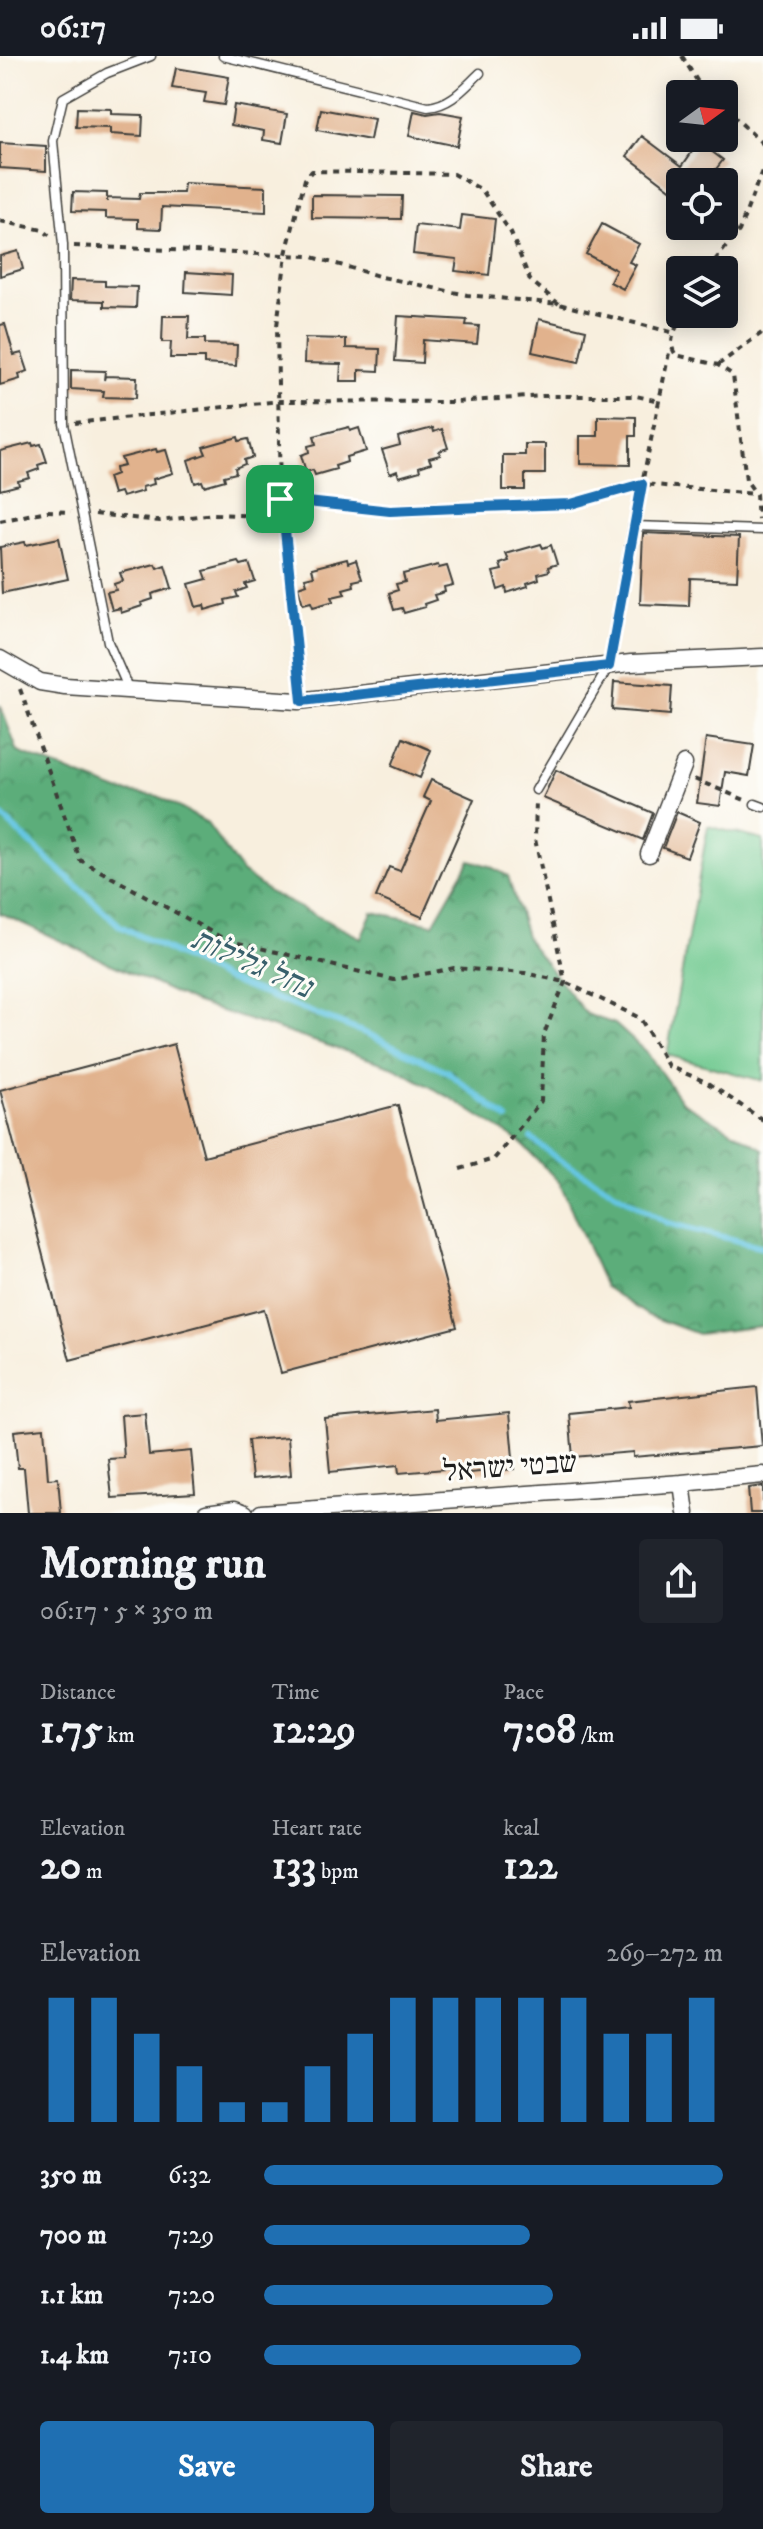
<!DOCTYPE html>
<meta charset="utf-8">
<style>
:root{--surface:#171b24;--page:#20242c;--text:#f1f3f6;--muted:#9ea1a6;--accent:#1f6fb2}
body{margin:0;font-family:"IM FELL DW Pica","Frank Ruhl Libre",serif;background:var(--page);color:var(--text);height:100vh;display:flex;flex-direction:column;font-size:30px;white-space:nowrap}
*{box-sizing:border-box;margin:0}
p{font-size:26px;color:var(--muted)}
.icon{flex:none;width:44px;height:44px;fill:none;stroke:currentColor;stroke-width:2;stroke-linecap:round;stroke-linejoin:round}
.map{position:relative;height:1457px;overflow:hidden}
.side{display:flex;flex-direction:column;background:var(--surface);flex:1}
.side>*{flex:none}
.needle{width:52px;rotate:75deg}
.controls{position:absolute;left:666px;top:24px;display:grid;gap:16px}
.controls a{display:grid;place-items:center;width:72px;height:72px;border-radius:8px;background:var(--surface);box-shadow:0 4px 20px #0003;font-size:40px}
.pin{position:absolute;display:grid;place-items:center;width:68px;height:68px;color:#fff;margin:-34px;border-radius:16px;box-shadow:0 4px 12px #0006}
.round{display:grid;place-items:center;flex:none;width:84px;height:84px;border-radius:8px;background:var(--page)}
.head{display:flex;align-items:center;justify-content:space-between;height:136px;padding:0 40px}
h1{font-size:44px;font-weight:700;line-height:60px}
.metrics{display:grid;grid-template-columns:repeat(3,1fr);gap:12px;height:136px;padding:8px 40px}
.metrics div{display:grid;align-content:center}
.metrics b{font-size:40px;font-weight:700}
.metrics small{font-size:22px;font-weight:400}
.metrics p{font-size:22px}
.chart{height:224px;padding:16px 40px}
.chart p{display:flex;justify-content:space-between}
.chart svg{width:100%;height:144px;margin-top:8px;stroke:var(--accent);stroke-width:6}
.button{display:flex;gap:16px;margin-top:auto;padding:16px 40px}
.button a{flex:1;height:92px;border-radius:8px;background:var(--accent);color:#fff;font-size:32px;font-weight:700;line-height:92px;text-align:center}
.button a+a{background:var(--page);color:var(--text)}
ul{padding:0 40px;list-style:none;font-size:26px}
li{display:grid;grid-template-columns:128px 96px 1fr;align-items:center;height:60px}
li i{height:20px;border-radius:10px;background:var(--accent)}
.status{display:flex;justify-content:space-between;align-items:center;height:56px;padding:0 40px;background:var(--surface);direction:ltr}
.status svg{height:22px;fill:currentColor}
.map>svg:first-child{display:block}
</style>
<div class="status"><b>06:17</b><svg viewBox="0 0 49 12"><path d="M0 12V9h3v3zM5 12V6h3v6zM10 12V3h3v9zM15 12V0h3v12zM26 1h20v11H26zM47 4h2v5h-2z"/></svg></div>
<div class="map">
<svg width="763" height="1457" viewBox="0 0 763 1457">
<defs>
<pattern id="forest-crowns" width="20" height="18" patternUnits="userSpaceOnUse" patternTransform="scale(2)"><rect width="20" height="18" fill="#5bad7a"/><path d="M2 6a3 3 0 1 1 6 0M12 15a3 3 0 1 1 6 0" fill="none" stroke="#4a8c63"/></pattern>
</defs>
<rect width="100%" height="100%" fill="#fdfcf7"/>
<filter id="ink" filterUnits="userSpaceOnUse"><feTurbulence type="fractalNoise" baseFrequency=".0125" numOctaves="2"/><feDisplacementMap in="SourceGraphic" scale="16" xChannelSelector="R" yChannelSelector="G"/><feConvolveMatrix kernelMatrix="1 2 1 2 8 2 1 2 1" color-interpolation-filters="sRGB"/></filter>
<filter id="wash" filterUnits="userSpaceOnUse"><feTurbulence type="fractalNoise" baseFrequency=".006" numOctaves="4" result="noise"/><feDisplacementMap in="SourceGraphic" scale="32" xChannelSelector="R" yChannelSelector="G"/><feGaussianBlur stdDeviation="1.8" result="paint"/><feColorMatrix in="noise" values="0 0 0 0 0 0 0 0 0 0 0 0 0 0 0 0 0 1.4 0 .05"/><feComposite in="paint" operator="in"/></filter>
<g filter="url(#wash)">
<rect width="100%" height="100%" fill="#f8efde"/>
<!-- forest -->
<path fill="url(#forest-crowns)" stroke="#3c644b" stroke-width="2" d="M0 649 18 696 119 735 158 740 206 766 242 816 272 838 361 882 372 856 433 868 470 804 489 810 508 820 527 883 586 958 615 968 647 997 682 1046 763 1093V1270L698 1278 647 1259 605 1231 560 1127 520 1086 449 1041 394 1011 196 947 0 857Z"/>
<!-- pitch -->
<path fill="#6fc990" stroke="#467256" stroke-width="2" d="M708 770 763 784V1025L667 999Z"/>
<g fill="none" stroke-linecap="round" stroke-linejoin="round">
<!-- stream -->
<path stroke="#65c6e3" stroke-width="6" d="M0 759 120 870 225 923 370 979 448 1016 507 1063
M531 1082 558 1103 668 1167 763 1191"/>
</g>
<g id="blocks">
<!-- building -->
<path fill="#e1b28d" d="M176 12 229 21 224 49 204 46 206 37 172 32Z
M234 49 287 58 282 87 263 84 264 75 231 69Z
M77 52 111 53V58L143 59 142 80 110 78V72L76 71Z
M321 53 374 63 370 84 317 74Z
M414 55 427 58 440 56 463 60 457 90 409 80Z
M642 80 682 110 699 86 723 104 706 126H680V134L677 138 627 100Z
M0 87 46 90V115L0 112Z
M184 127 266 131V156L162 151 161 173 138 172V163L106 162V156L72 155 73 136 107 137V146V142L139 143 140 137H183Z
M312 139 402 140 401 163 312 162Z
M462 159 495 163 489 219 455 215 457 203 413 198 416 169 460 174Z
M602 168 639 188 629 206 636 209 623 233 610 226 616 214 586 198Z
M18 195 23 213 0 220V200Z
M186 216 232 219 231 239 185 236Z
M71 224 105 225V230L137 231 136 252 104 251V245L70 244Z
M163 260H189L188 283H205V288L237 289 236 310 204 308V302H170L171 286H162Z
M398 260 467 264 466 269 479 270 477 288 423 284 422 307 395 305Z
M539 263 586 274 579 306 532 296Z
M5 268 14 299 22 297 28 315 19 318 20 323 0 329V269Z
M305 282 346 283V292L380 293 379 315 359 314V325H340L341 308 304 307Z
M71 314 105 315 104 324 105 320 137 321 136 342 103 341 104 335 71 333Z
M598 360 636 361V380H630V409L580 408V380H598Z
M349 371 350 375 359 372 366 395 346 401 347 406 335 410 336 413 315 419 313 414 306 416 301 399 309 396 308 390 316 388 314 380Z
M433 372 434 376 442 373 448 392 439 395 440 399 429 402 431 407 419 411 420 415 399 421 397 415 390 418 382 394 400 389 398 381Z
M238 381 239 385 248 383 253 401 244 404 245 408 235 412 236 417 224 420 225 424 204 430 202 425 195 427 188 404 206 398 203 391Z
M32 387 33 390 41 388 47 406 38 409 39 413 28 417 30 422 18 425 19 429 0 434V395Z
M525 388H545V418H525V434H503V399H525Z
M156 393 157 396 166 394 173 417 153 423 154 428 142 431 143 435 122 441 120 436 113 438 108 421 116 418 115 412 124 410 121 402Z
M643 477 739 481 737 524 690 522 689 550 640 548Z
M59 482 68 523 2 537 0 491 25 486 26 489Z
M541 488 543 492 551 489 557 508 548 511 549 515 538 518 539 523 527 527 528 530 507 537 506 531 498 534 493 516 502 514 500 508 509 505 506 498Z
M347 503 348 507 356 504 362 523 353 525 354 530 343 533 345 538 332 541 334 545 313 551 311 546 303 548 298 531 307 528 305 522 314 520 312 512Z
M239 506 241 509 249 507 255 525 245 528 247 532 236 536 238 541 225 544 226 548 205 554 204 549 196 551 189 528 207 523 204 515Z
M155 508 157 512 165 509 172 532 152 538 153 543 141 547 142 550 121 557 120 552 112 554 107 536 116 534 114 528 123 525 120 517Z
M438 509 439 512 447 510 453 529 444 531 445 536 434 539 436 544 424 548 425 551 404 557 402 552 394 554 389 537 398 534 396 528 405 526 403 518Z
M614 626 672 630 670 659 612 654Z
M403 682 431 694 420 722 392 710Z
M706 682 754 689 749 720 725 716 720 750 697 747Z
M556 714 653 757 643 784 543 742Z
M431 724 474 743 422 861 376 841 389 811 400 815 431 745 423 741Z
M677 756 700 766 687 801 663 792Z
M174 988 204 1100 398 1049 457 1271 281 1317 264 1253 70 1304 0 1034Z
M757 1331 762 1390 633 1401V1396L573 1401 569 1357 629 1351 628 1345Z
M435 1353 436 1364 509 1357 514 1413 469 1417 468 1411 399 1417 398 1409 330 1416 325 1363Z
M145 1357 149 1399 191 1395 195 1437 112 1442 108 1403 124 1402 121 1359Z
M44 1372 48 1423 58 1422 61 1457H28L24 1412H18L14 1375Z
M288 1381 291 1419 252 1423 248 1384Z
M763 1430V1457H750L748 1432Z"/>
</g>
</g>
<g filter="url(#ink)">
<use href="#blocks" fill-opacity="0" stroke="#3d3c39" stroke-width="2"/>
<g fill="none" stroke-linecap="round" stroke-linejoin="round">
<!-- lane casing -->
<g stroke="#3d3c39" stroke-width="11">
<path id="lane" d="M223 0 428 51C451 49 464 32 480 17
M129 634 108 586 64 368 63 189 53 85 63 42 107 17 151 0
M536 734 609 610 633 470 763 474
M755 748 763 751"/>
</g>
<!-- street casing -->
<g stroke="#3d3c39" stroke-width="19">
<path id="street" d="M0 603 40 626 65 630 298 645 631 607 763 601
M649 798 684 708
M682 1427 686 1457
M206 1457 235 1453 245 1457
M261 1457 682 1427 763 1419"/>
</g>
<!-- path -->
<path stroke="#3d3c39" stroke-width="4" stroke-dasharray="6 6" stroke-linecap="butt" d="M682 0 699 28 710 38
M724 51 763 88
M0 165 43 174 49 179
M74 190 309 200 382 221 467 239 559 248 675 277
M707 214 739 175 763 112
M683 258C677 271 666 286 676 299L718 309 733 319 746 424 756 438 758 463
M718 309 763 276
M75 367 280 345 455 346 543 340H636L659 345
M280 443 390 455 571 448 642 428 756 438
M636 456 670 292
M95 458 160 465 213 458 284 461
M0 465 47 455 71 456
M300 628 283 454 280 443 277 270 286 198 305 123 312 115 453 118 482 134 511 177 530 224 559 248
M20 633 80 804 226 884 394 924 454 912 525 917 565 926 640 962 668 1010 706 1026 763 1064
M694 723 745 744
M460 1113 494 1103 541 1045 544 978 565 926 535 783 536 744"/>
<!-- lane -->
<use href="#lane" stroke="#fff" stroke-width="8"/>
<!-- street -->
<use href="#street" stroke="#fff" stroke-width="16"/>
</g>
</g>
<g fill="none" stroke-linecap="round" stroke-linejoin="round" filter="url(#ink)">
<!-- route casing -->
<g stroke="#fff" stroke-width="16">
<path id="route" d="M642 428 609 610 302 645 283 454 280 443 390 455 481 451 571 448Z"/>
</g>
<!-- route -->
<use href="#route" stroke="#1f6fb2" stroke-width="10"/>
</g>
<g text-anchor="middle" stroke-width="6" stroke-linejoin="round" paint-order="stroke">
<!-- street labels -->
<g font-size="30" fill="#1c1c1c" stroke="#fdfcf7">
<text transform="translate(510 1410) rotate(-4)" y="10">שבטי ישראל</text>
</g>
<!-- water labels -->
<g font-size="32" font-style="italic" fill="#39606c" stroke="#fdfcf7">
<text transform="translate(252 906) rotate(24)" y="11">נחל גלילות</text>
</g>
</g>
</svg>
<div class="controls">
<a><svg class="needle" viewBox="-14 -14 28 28"><path d="M0-13l5 13h-10z" fill="#e53935"/><path d="M0 13l5-13h-10z" fill="#9ea1a6"/></svg></a>
<a><svg class="icon" aria-label="locate" viewBox="0 0 24 24"><circle cx="12" cy="12" r="6"/><path d="M12 2v4M12 18v4M2 12h4M18 12h4"/></svg></a>
<a><svg class="icon" aria-label="layers" viewBox="0 0 24 24"><path d="M12 4l9 5-9 5-9-5zM3 14l9 5 9-5"/></svg></a>
</div>
<div class="pin" style="left:280px;top:443px;background:#1e9e55"><svg class="icon" aria-label="arrive" viewBox="0 0 24 24"><path d="M6 21V4h12l-3 4 3 4H6"/></svg></div>
</div>
<section class="side">
<div class="head"><div><h1>Morning run</h1><p>06:17 · 5 × 350 m</p></div><a class="round"><svg class="icon" aria-label="share" viewBox="0 0 24 24"><path d="M12 15V3M7 8l5-5 5 5M5 13v7h14v-7"/></svg></a></div>
<div class="metrics">
<div><p>Distance</p><b>1.75<small> km</small></b></div>
<div><p>Time</p><b>12:29</b></div>
<div><p>Pace</p><b>7:08<small> /km</small></b></div>
</div>
<div class="metrics">
<div><p>Elevation</p><b>20<small> m</small></b></div>
<div><p>Heart rate</p><b>133<small> bpm</small></b></div>
<div><p>kcal</p><b>122</b></div>
</div>
<div class="chart"><p><span>Elevation</span>269–272 m</p>
<svg viewBox="0 0 160 44" preserveAspectRatio="none"><path d="M5 44V6M15 44V6M25 44V17M35 44V27M45 44V38M55 44V38M65 44V27M75 44V17M85 44V6M95 44V6M105 44V6M115 44V6M125 44V6M135 44V17M145 44V17M155 44V6"/></svg>
</div>
<ul>
<li><b>350 m</b>6:32<i style="width:100%"></i></li>
<li><b>700 m</b>7:29<i style="width:58%"></i></li>
<li><b>1.1 km</b>7:20<i style="width:63%"></i></li>
<li><b>1.4 km</b>7:10<i style="width:69%"></i></li>
</ul>
<div class="button"><a>Save</a><a>Share</a></div>
</section>
